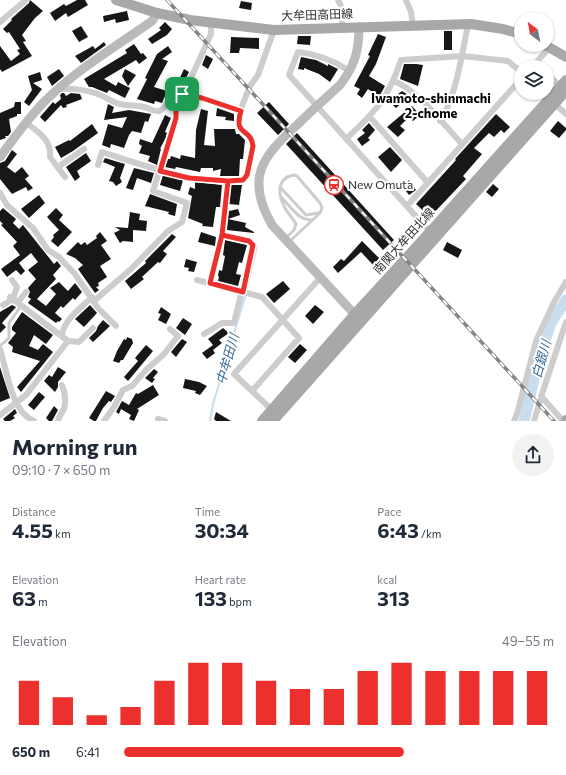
<!DOCTYPE html>
<meta charset="utf-8">
<style>
:root{--surface:#fff;--page:#f2f2f3;--text:#1f2937;--muted:#747a83;--accent:#ec302d}
body{margin:0;font-family:Commissioner,"Noto Sans JP",sans-serif;background:var(--page);color:var(--text);height:100vh;display:flex;flex-direction:column;font-size:15px;white-space:nowrap}
*{box-sizing:border-box;margin:0}
p{font-size:13px;color:var(--muted)}
.icon{flex:none;width:22px;height:22px;fill:none;stroke:currentColor;stroke-width:2;stroke-linecap:round;stroke-linejoin:round}
.map{position:relative;height:421px;overflow:hidden}
.panel{display:flex;flex-direction:column;background:var(--surface);flex:1}
.panel>*{flex:none}
.needle{width:26px;rotate:328deg}
.buttons{position:absolute;left:514px;top:12px;display:grid;gap:8px}
.buttons a{display:grid;place-items:center;width:40px;height:40px;border-radius:50%;background:var(--surface);box-shadow:0 1px 3px #0004;font-size:20px}
.pin{position:absolute;display:grid;place-items:center;width:34px;height:34px;color:#fff;margin:-17px;border-radius:8px;box-shadow:0 2px 6px #0006}
.round{display:grid;place-items:center;flex:none;width:42px;height:42px;border-radius:21px;background:var(--page)}
.summary{display:flex;align-items:center;justify-content:space-between;height:68px;padding:0 12px}
h1{font-size:22px;font-weight:700;line-height:30px}
.figures{display:grid;grid-template-columns:repeat(3,1fr);gap:6px;height:68px;padding:4px 12px}
.figures div{display:grid;align-content:center}
.figures b{font-size:20px;font-weight:700}
.figures small{font-size:11px;font-weight:400}
.figures p{font-size:11px}
.chart{height:112px;padding:8px 12px}
.chart p{display:flex;justify-content:space-between}
.chart svg{width:100%;height:72px;margin-top:4px;stroke:var(--accent);stroke-width:6}
ul{padding:0 12px;list-style:none;font-size:13px}
li{display:grid;grid-template-columns:64px 48px 1fr;align-items:center;height:30px}
li i{height:10px;border-radius:5px;background:var(--accent)}
.map>svg:first-child{display:block}
</style>
<div class="map">
<svg width="566" height="421" viewBox="0 0 566 421">
<rect width="100%" height="100%" fill="#fff"/>
<g fill="none" stroke-linecap="round" stroke-linejoin="round">
<!-- stream -->
<path stroke="#caddee" stroke-width="2" d="M247 288 257 247
M210 421 213 404 245 297"/>
<!-- river -->
<path stroke="#caddee" stroke-width="11" d="M524 421 540 355 551 323 566 300"/>
</g>
<!-- building -->
<path fill="#171717" d="M30 0 43 11 35 18 22 35 26 41 23 42 32 56 2 72 0 69V46L11 61 20 54 17 50 20 49 9 32 7 33 3 29 12 20 11 19 29 3Z
M77 0H85L88 5 68 17 66 13 55 21 50 13 64 4 66 6Z
M241 1 252 3 251 10 239 8Z
M127 11 129 20 116 23 115 19 104 22 103 16Z
M165 22 172 29 167 35 152 44 148 39 161 30 159 28Z
M81 26 88 37 79 42 72 31Z
M444 31H452V50H444Z
M378 34 386 37 376 64 369 76 385 86 379 97 368 89 362 98 357 94 360 89 354 86 370 56 368 55Z
M298 36H311L310 45 297 44Z
M231 37 259 38V49L240 48 239 53H230Z
M104 42 106 45 81 63 75 56 93 46 95 49Z
M134 44 141 54 143 53 147 58 139 64 136 60 104 79 116 86 118 82 130 88 125 98 109 90 107 93 92 87H89L84 79 127 53 125 50Z
M168 46 172 52 162 59 168 61 154 87 167 91 162 103 155 101 154 104 137 99 147 79 145 78 157 54Z
M206 55 213 59 208 69 202 65Z
M301 57 316 60 328 66V64L338 69 330 82 319 74 304 68V70L298 69Z
M404 64H416L423 65 418 86 400 79Z
M59 69 64 76 52 86 47 77Z
M125 69 136 75 128 86 122 76Z
M184 69 189 72 183 84 178 82Z
M40 72 42 80 33 83 42 89 29 106 24 102 32 90 28 76Z
M402 91 410 96 396 108 389 101Z
M62 93H64L66 96 71 93 80 94 82 99 66 105 67 107 63 108 61 105 45 122 40 117 53 102 55 104 61 99 60 95Z
M15 102H21V114H17V116L9 119 11 132 8 136H5L6 138 0 140V113L14 107Z
M269 102 289 124 278 135 257 113Z
M108 104 114 107 112 113 129 110 151 114 148 122 145 121 141 133 132 131 129 135 124 148 111 144 110 148 102 145 108 124 122 128 127 117 104 120Z
M412 106 420 115 413 121 409 117 400 126 405 130 398 137 387 127Z
M217 108 234 114V121L225 120 226 117 216 116Z
M201 109 208 111 204 145 215 146 214 129H235L236 134H239L245 140 243 159H240L239 176H220L221 169 213 171V168H201L200 172 176 167 175 169 165 167 168 159H170L171 156 180 159 181 155 195 158 196 130Z
M496 114 510 127 504 133 501 130 494 137 489 133 474 148 482 154 463 176 466 179 430 217 416 204 456 160 455 159Z
M165 115 171 118 165 132 167 133 165 139 160 149H161L157 165 148 161 150 156 139 153 142 146 139 144 140 139 152 143Z
M558 121 566 128V130L559 138 550 131Z
M369 123 375 130 368 138 370 140 362 146 357 139 365 133 362 130Z
M92 124 98 133 73 151 61 158 55 147 69 140 70 141Z
M297 133 394 240 383 250 286 144Z
M390 147 402 160 391 172 378 157Z
M12 150 17 154 7 167 15 173 22 167 29 176 25 179 33 188 28 191 26 187 12 194 0 179V163L5 161Z
M86 153 91 161 77 171 80 177 75 181 66 167Z
M105 158 125 164 120 178 122 182 116 186 113 182 109 181 115 167 103 162Z
M134 168 154 173 151 183 137 178 133 190 126 188Z
M163 175 183 180 180 191 160 185Z
M409 180 416 190 409 195 402 186Z
M195 182 222 185 220 207H216L213 227 202 226 203 224 188 218 192 196 188 194 190 187 195 189Z
M493 184 499 189 492 197 486 192Z
M231 185H242L239 205 229 204Z
M150 194 177 204 175 216 168 214 169 212 145 206Z
M39 195 45 203 29 218 21 209Z
M3 208 16 219 13 223 19 229 23 225 54 264 57 261 61 266 53 275 56 279 37 299 46 306 56 294 50 288 59 282 68 291 75 283 82 292 75 300 73 298 63 308 61 306 55 313 62 319 59 322 58 321 56 323 28 303 31 299 28 297 30 292 28 288 36 279 28 270 38 262 31 253 19 263 25 271 21 275 16 270 7 277 1 269 20 255 13 246 17 242 1 225 3 224 0 221V211Z
M56 208 63 215 59 220 72 232 58 247 51 241 54 237 53 235 59 230 47 217Z
M238 209 240 215 228 219 229 211Z
M130 212 140 214 139 220 147 221 146 231 133 230V242L123 241 120 243 114 233 120 230 115 227 128 228Z
M228 219 246 223 245 227 254 232V233L227 230Z
M100 232 107 241 101 245 111 259 100 266 107 277 98 283 99 286 96 287 99 290 95 293 78 269 83 265 75 258 66 254 78 242 81 245 85 242 87 245 97 238 96 236Z
M201 232 216 237 215 246 198 242Z
M172 234 176 237 163 251 167 254 160 263 158 262 142 277 144 279 131 289 125 281 146 263 145 261Z
M225 240 247 245 242 263 239 262 236 274 241 275 238 286 218 281 219 277 218 276 219 270 222 271 225 256 223 255Z
M362 241 381 260 375 267 361 252 338 273 333 267 341 259 344 261Z
M447 242 462 250 458 258 443 250Z
M186 259 197 262 194 272 188 271 189 268 184 267Z
M283 281 290 289 274 303 266 294Z
M12 305 16 307 2 323 6 327 0 333V312Z
M90 305 97 313 84 327 75 319Z
M315 305 324 312 313 324 305 316Z
M161 307 171 314 166 324 158 320 161 314 158 313Z
M22 312 53 335 46 344 34 335 29 346 38 350 43 344 53 352 21 392 17 387 40 361 12 352 13 347 8 343 16 333 12 330V327Z
M183 318 192 324 185 335 176 328Z
M103 320 110 326 93 342 89 338 96 331 98 326Z
M223 328 229 333 219 340 222 343 213 350 215 353 207 359 202 353 213 345 208 339Z
M127 337 132 339 133 343 123 360H121L119 363 113 361 117 351 124 339 126 340Z
M182 339 187 342 176 357 171 352Z
M300 344 307 350 295 363 288 357Z
M146 345 153 351 128 381 124 377 138 361 135 358Z
M0 367 10 398 0 402Z
M58 367 66 372 58 382V387L55 392 44 381 49 375 52 377Z
M154 369 158 372 153 378 155 379 152 383 145 378Z
M185 379 199 382 207 386 200 395 195 393 196 391 183 388Z
M153 385 159 395 137 409 139 410 134 421 129 419 131 415 121 409 119 414 116 412 122 401 129 405 136 393 138 394Z
M106 391 115 396 111 402 109 401 103 408 96 421H94L89 418Z
M39 392 45 397 34 410 28 405Z
M54 406 58 410 52 421H49L46 418Z
M15 409 17 413 13 416 15 418 10 421H5L3 419Z
M216 412 231 421H216L214 419Z"/>
<g fill="none" stroke-linecap="round" stroke-linejoin="round">
<!-- lane -->
<path stroke="#cdcdcd" stroke-width="3" d="M280 187 306 215 318 213
M281 197C291 207 298 220 312 220
M286 238 294 230 296 224C293 218 288 214 285 208 278 195 276 179 293 175L297 176 320 203 322 208 320 213 289 242
M0 346 9 338V323L21 306"/>
<!-- street -->
<path stroke="#cdcdcd" stroke-width="6" d="M338 0 344 12 341 27
M406 0 411 12 413 25
M0 22 26 0
M532 67 550 47
M350 71C333 60 318 54 298 52L289 75 430 232
M547 74 560 86
M394 81C420 92 443 124 462 144
M58 89C73 88 93 90 106 98 111 100 114 103 120 104 128 106 136 105 144 107 149 108 154 112 159 111 167 109 168 96 175 93L201 98 241 111
M555 104 566 114
M370 117 428 183
M440 121C455 101 463 50 468 24
M26 123C38 131 52 141 50 157L65 177
M346 139C375 112 388 99 401 60L462 56 508 61 521 72
M98 165 102 152C151 168 191 183 243 180L247 175 253 145 250 138 239 127V118L242 106 250 86 258 75 274 30
M58 167 84 149
M0 193 7 205 33 228 48 250 59 257 75 274 98 308 116 326
M407 206 521 79
M197 280 262 297 299 338 252 391
M210 283 222 235 227 181
M10 297 68 341 79 342 93 328
M94 301 131 269 168 231 182 222 187 203 153 191 176 118C176 108 178 99 185 91L211 34V23
M18 302 26 292
M3 305 13 299 17 287 12 280
M204 334 222 323H234L253 245 249 241 222 235
M62 336C63 320 81 308 92 297
M0 349C7 370 11 412 34 421
M541 396 563 421
M272 410 234 374 320 278
M0 415 26 395 68 341
M158 419 165 421
M58 421C59 416 62 413 64 409 66 401 65 392 62 385
M104 421 114 407 123 390 132 386 147 369 164 354 178 336 170 329
M514 421 517 414 536 341 554 302 566 282
M534 421 543 391 566 322"/>
<!-- secondary -->
<path stroke="#bababa" stroke-width="9" d="M0 157C15 137 30 115 48 98 79 68 117 46 152 21L157 13
M359 319 272 225C245 178 262 157 297 125 311 111 326 98 340 85 355 66 359 50 359 27"/>
<!-- primary -->
<path stroke="#a8a8a8" stroke-width="10" d="M116 0 157 13 190 20 274 30 471 24 503 29 521 34
M545 45 566 57
M262 421 354 315 430 232 566 80
M273 421 566 91
M566 421V420"/>
<!-- rail casing -->
<g stroke="#858585" stroke-width="3.5">
<path id="rail" d="M167 0 554 421"/>
</g>
<!-- rail -->
<use href="#rail" stroke="#fff" stroke-width="2" stroke-dasharray="6" stroke-linecap="butt"/>
</g>
<g fill="none" stroke-linecap="round" stroke-linejoin="round">
<!-- route casing -->
<g stroke="#fff" stroke-width="8">
<path id="route" d="M182 94 176 110V118L160 171 189 178 228 181 222 235 249 241 253 245 243 292 210 283 222 235 228 181 243 180 247 175 253 146C251 127 233 137 241 111L202 98 182 94"/>
</g>
<!-- route -->
<use href="#route" stroke="#ec302d" stroke-width="5"/>
</g>
<!-- icons -->
<defs>
<g id="station-ring" transform="scale(1)"><circle r="9.5" fill="#fff" stroke="#ec302d" stroke-width="1.5"/><path d="M-3-6H3Q5-6 5-4V2Q5 4 3 4L4.5 6H3L1.5 4h-3L-3 6H-4.5L-3 4Q-5 4-5 2V-4Q-5-6-3-6ZM-3.5-4v3h7v-3ZM-3.5 1v1.5H-2V1ZM2 1v1.5H3.5V1Z" fill="#ec302d"/></g>
</defs>
<g fill-rule="evenodd">
<use href="#station-ring" x="334" y="185"/>
</g>
<g text-anchor="middle" stroke-width="4" stroke-linejoin="round" paint-order="stroke">
<!-- street labels -->
<g font-size="12" fill="#303030" stroke="#fff">
<text transform="translate(317 15) rotate(-2)" y="4">大牟田高田線</text>
<text transform="translate(404 241) rotate(-48)" y="4">南関大牟田北線</text>
</g>
<!-- poi labels -->
<g font-size="12" fill="#303030" stroke="#fff" text-anchor="start">
<text x="348" y="189">New Omuta</text>
</g>
<!-- neighbourhood labels -->
<g font-size="13" font-weight="bold" fill="#000" stroke="#fff">
<text x="431" y="103">Iwamoto-shinmachi<tspan x="431" dy="15">2-chome</tspan></text>
</g>
<!-- water labels -->
<g font-size="13" font-style="italic" fill="#3a6b97" stroke="#fff">
<text transform="translate(227 359) rotate(-74)" y="5">中牟田川</text>
<text transform="translate(541 359) rotate(-74)" y="5">白銀川</text>
</g>
</g>
</svg>
<div class="buttons">
<a><svg class="needle" viewBox="-14 -14 28 28"><path d="M0-13l5 13h-10z" fill="#e53935"/><path d="M0 13l5-13h-10z" fill="#747a83"/></svg></a>
<a><svg class="icon" aria-label="layers" viewBox="0 0 24 24"><path d="M12 4l9 5-9 5-9-5zM3 14l9 5 9-5"/></svg></a>
</div>
<div class="pin" style="left:182px;top:94px;background:#1e9e55"><svg class="icon" aria-label="arrive" viewBox="0 0 24 24"><path d="M6 21V4h12l-3 4 3 4H6"/></svg></div>
</div>
<section class="panel">
<div class="summary"><div><h1>Morning run</h1><p>09:10 · 7 × 650 m</p></div><a class="round"><svg class="icon" aria-label="share" viewBox="0 0 24 24"><path d="M12 15V3M7 8l5-5 5 5M5 13v7h14v-7"/></svg></a></div>
<div class="figures">
<div><p>Distance</p><b>4.55<small> km</small></b></div>
<div><p>Time</p><b>30:34</b></div>
<div><p>Pace</p><b>6:43<small> /km</small></b></div>
</div>
<div class="figures">
<div><p>Elevation</p><b>63<small> m</small></b></div>
<div><p>Heart rate</p><b>133<small> bpm</small></b></div>
<div><p>kcal</p><b>313</b></div>
</div>
<div class="chart"><p><span>Elevation</span>49–55 m</p>
<svg viewBox="0 0 160 44" preserveAspectRatio="none"><path d="M5 44V17M15 44V27M25 44V38M35 44V33M45 44V17M55 44V6M65 44V6M75 44V17M85 44V22M95 44V22M105 44V11M115 44V6M125 44V11M135 44V11M145 44V11M155 44V11"/></svg>
</div>
<ul>
<li><b>650 m</b>6:41<i style="width:65%"></i></li>
</ul>
</section>
